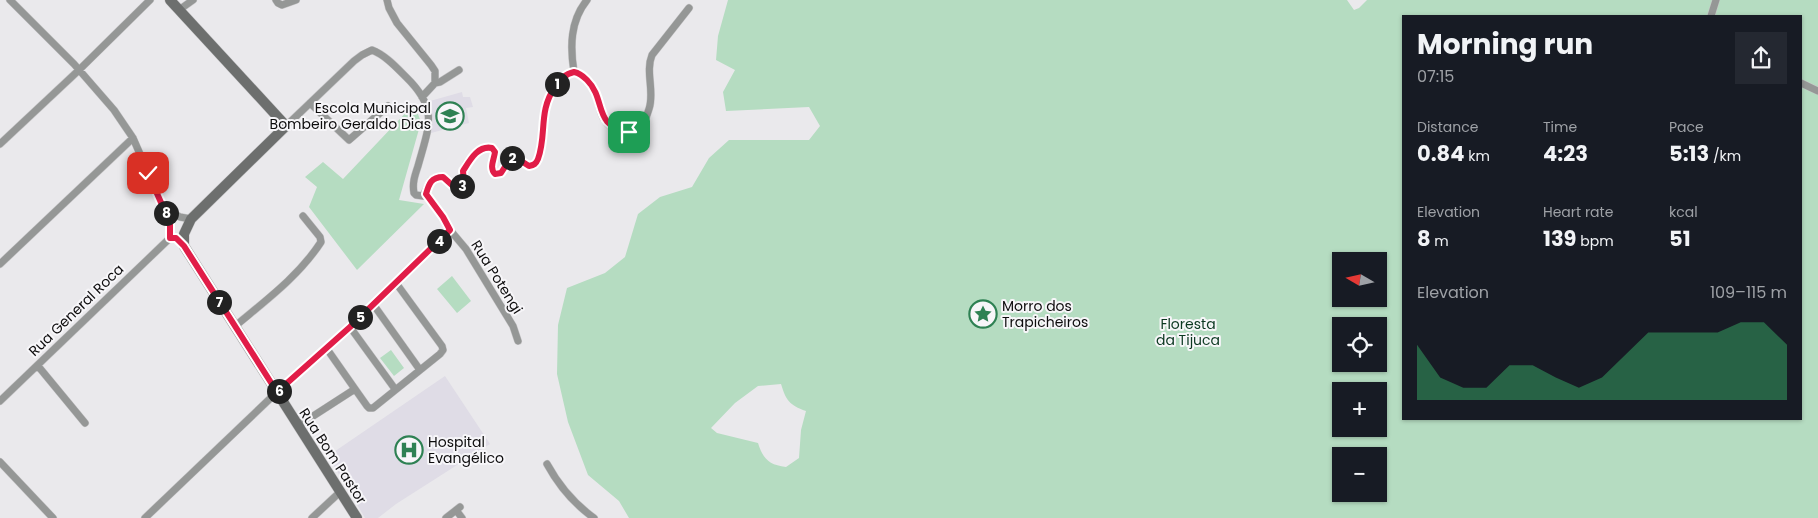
<!DOCTYPE html>
<meta charset="utf-8">
<style>
:root{--surface:#171b24;--page:#242831;--text:#f1f3f6;--muted:#9ea1a6;--accent:#2e8153}
body{margin:0;font-family:Poppins,sans-serif;background:var(--page);color:var(--text);height:100vh;display:flex;flex-direction:column;font-size:19px;white-space:nowrap}
*{box-sizing:border-box;margin:0}
p{font-size:16px;color:var(--muted)}
.icon{flex:none;width:28px;height:28px;fill:none;stroke:currentColor;stroke-width:2;stroke-linecap:round;stroke-linejoin:round}
.map{position:relative;flex:1;overflow:hidden}
.side{position:absolute;left:1402px;top:15px;width:400px;height:405px;display:flex;flex-direction:column;background:var(--surface);border-radius:0px;box-shadow:0 1px 4px #0004}
.side>*{flex:none}
.needle{width:32px;rotate:279deg}
.tools{position:absolute;left:1332px;top:252px;display:grid;gap:10px}
.tools a{display:grid;place-items:center;width:55px;height:55px;border-radius:0px;background:var(--surface);box-shadow:0 1px 4px #0004;font-size:25px}
.pin{position:absolute;display:grid;place-items:center;width:42px;height:42px;color:#fff;margin:-21px;border-radius:10px;box-shadow:0 2px 8px #0006}
.km{position:absolute;width:25px;height:25px;margin:-12px;border-radius:50%;background:#222;color:#fff;font-size:14px;line-height:25px;text-align:center}
.round{display:grid;place-items:center;flex:none;width:52px;height:52px;border-radius:0px;background:var(--page)}
.summary{display:flex;align-items:center;justify-content:space-between;height:85px;padding:0 15px}
h1{font-size:28px;font-weight:700;line-height:38px}
.stats{display:grid;grid-template-columns:repeat(3,1fr);gap:8px;height:85px;padding:5px 15px}
.stats div{display:grid;align-content:center}
.stats b{font-size:21px;font-weight:700}
.stats small{font-size:14px;font-weight:400}
.stats p{font-size:14px}
.chart{height:140px;padding:10px 15px}
.chart p{display:flex;justify-content:space-between}
.chart svg{width:100%;height:90px;margin-top:5px;fill:var(--accent);opacity:.7}
.map>svg:first-child{display:block}
</style>
<div class="map">
<svg width="1818" height="518" viewBox="0 0 1818 518">
<rect width="100%" height="100%" fill="#eae9ec"/>
<!-- built -->
<path fill="#dfdce6" d="M462 92 463 97H470L473 107 466 108 469 123 431 133 433 121 430 101Z
M445 376 490 444 396 504 378 518H365L328 456Z"/>
<!-- green -->
<path fill="#b5dcc1" fill-rule="evenodd" d="M728 0H1347L1354 10 1359 8 1367 0H1818V518H629L619 501 588 475 568 422 557 374 558 325 567 288 605 273 625 257 638 214 660 197 692 187 709 158 729 140H809L820 126 809 107 726 111 723 92 735 70 716 60 718 36ZM1404 16H1801V419H1404ZM1341 261H1379V299H1341ZM1341 326H1379V364H1341ZM781 384C786 400 789 405 806 411L801 430 799 458 786 467C769 465 763 459 758 443L717 433 711 428 735 403 758 386ZM1341 391H1379V429H1341ZM1341 456H1379V494H1341Z
M414 104 421 122 399 200 424 204 357 270 309 207 317 187 305 177 323 162 343 179Z
M452 276 471 301 457 313 437 289Z
M391 350 404 368 394 376 380 358Z"/>
<g fill="none" stroke-linecap="round" stroke-linejoin="round">
<!-- street casing -->
<g stroke="#c7c6c8" stroke-width="8">
<path id="street" d="M10 0 74 64 114 110 133 138 170 223V238
M276 0 278 3 282 5 296 0
M387 0 389 8 397 23 431 65 435 71V83L422 97
M179 10 193 0
M1711 16 1716 0
M574 72C570 47 570 21 587 0
M435 83 440 82 459 70
M1801 83 1818 91
M310 103 349 140 388 106
M286 126 354 61 362 55 372 50C385 55 396 67 406 77 439 109 429 126 418 166 415 175 412 183 414 193L416 195 423 196 431 180 435 178 443 177 453 186 459 187 463 184C464 180 462 176 463 172 465 161 481 145 492 148L495 152C494 160 489 168 495 174L501 173 510 159H518L529 166C534 165 536 164 538 159 548 132 537 104 560 80 565 75 570 71 578 73 584 77 591 82 594 89 599 98 598 110 604 119 611 131 630 137 641 127 645 122 647 115 649 109 655 92 645 72 652 55L689 8
M0 144 79 70 150 0
M425 194 443 217 450 230 466 249 513 326 518 341
M164 208 180 217 191 219
M0 264 133 138
M373 304 420 370
M234 327C265 301 299 276 321 242L320 237 303 216
M350 327 395 389
M327 349 355 389
M38 366 85 423
M0 401 170 238
M297 425 307 420 355 389 367 406 369 408H373L440 354 443 350 442 346 396 283
M0 462 53 518
M547 464C559 486 573 503 594 518
M456 510 462 518
M145 518 277 392 350 327 450 230
M312 518 340 492
M446 518 460 507"/>
</g>
<!-- secondary casing -->
<g stroke="#c7c6c8" stroke-width="11">
<path id="secondary" d="M170 0 286 126 191 219 184 234V246L357 518"/>
</g>
<!-- street -->
<use href="#street" stroke="#959796" stroke-width="7"/>
<!-- secondary -->
<use href="#secondary" stroke="#6d6f6e" stroke-width="10"/>
</g>
<g fill="none" stroke-linecap="round" stroke-linejoin="round">
<!-- route casing -->
<g stroke="#fff" stroke-width="10">
<path id="route" d="M148 173 170 223V238H176L184 246 277 392 350 327 450 230 443 217 426 194C429 184 431 177 443 177L453 186 460 187 464 183 463 171C470 160 478 145 492 148L495 152C494 160 489 168 495 174L501 173 510 159H518L529 166C534 165 536 164 538 159 547 135 538 111 555 87 560 80 565 74 574 72 579 73 583 76 587 80 607 100 592 126 629 132"/>
</g>
<!-- route -->
<use href="#route" stroke="#e11d48" stroke-width="6"/>
</g>
<!-- icons -->
<defs>
<g id="school-ring" transform="scale(1.4375)"><circle r="9.5" fill="#f7f6f9" stroke="#2e8153" stroke-width="1.5"/><path d="M0-5L7-2L0 1L-7-2ZM-4 1L0 2.5L4 1V4Q0 6-4 4Z" fill="#2e8153"/></g>
<g id="sight-ring" transform="scale(1.4375)"><circle r="9.5" fill="#f7f6f9" stroke="#2e8153" stroke-width="1.5"/><path d="M0-6L1.8-2.2L6-1.7L2.9 1.2L3.7 5.4L0 3.3L-3.7 5.4L-2.9 1.2L-6-1.7L-1.8-2.2Z" fill="#2e8153"/></g>
<g id="hospital-ring" transform="scale(1.4375)"><circle r="9.5" fill="#f7f6f9" stroke="#2e8153" stroke-width="1.5"/><path d="M-5-5h3v3.5h4V-5h3V5h-3V1.5h-4V5h-3Z" fill="#2e8153"/></g>
</defs>
<g fill-rule="evenodd">
<use href="#school-ring" x="450" y="116"/>
<use href="#sight-ring" x="983" y="314"/>
<use href="#hospital-ring" x="409" y="450"/>
</g>
<g text-anchor="middle" stroke-width="4" stroke-linejoin="round" paint-order="stroke">
<!-- poi labels -->
<g font-size="14" fill="#0d0c0d" stroke="#f7f6f9" text-anchor="start">
<text x="431" y="113" text-anchor="end">Escola Municipal<tspan x="431" dy="16">Bombeiro Geraldo Dias</tspan></text>
<text x="1002" y="311">Morro dos<tspan x="1002" dy="16">Trapicheiros</tspan></text>
<text x="428" y="447">Hospital<tspan x="428" dy="16">Evangélico</tspan></text>
</g>
<!-- street labels -->
<g font-size="14" fill="#0d0c0d" stroke="#f7f6f9">
<text transform="translate(497 277) rotate(58)" y="5">Rua Potengi</text>
<text transform="translate(76 310) rotate(-44)" y="5">Rua General Roca</text>
<text transform="translate(333 456) rotate(57)" y="5">Rua Bom Pastor</text>
</g>
<!-- park labels -->
<g font-size="14" fill="#0b3820" stroke="#f7f6f9">
<text x="1188" y="329">Floresta<tspan x="1188" dy="16">da Tijuca</tspan></text>
</g>
</g>
</svg>
<div class="tools">
<a><svg class="needle" viewBox="-14 -14 28 28"><path d="M0-13l5 13h-10z" fill="#e53935"/><path d="M0 13l5-13h-10z" fill="#9ea1a6"/></svg></a>
<a><svg class="icon" aria-label="locate" viewBox="0 0 24 24"><circle cx="12" cy="12" r="6"/><path d="M12 2v4M12 18v4M2 12h4M18 12h4"/></svg></a>
<a>+</a>
<a>−</a>
</div>
<div class="pin" style="left:629px;top:132px;background:#1e9e55"><svg class="icon" aria-label="arrive" viewBox="0 0 24 24"><path d="M6 21V4h12l-3 4 3 4H6"/></svg></div>
<div class="pin" style="left:148px;top:173px;background:#d93025"><svg class="icon" aria-label="check" viewBox="0 0 24 24"><path d="M5 12l5 5 9-10"/></svg></div>
<b class="km" style="left:557px;top:84px">1</b>
<b class="km" style="left:512px;top:158px">2</b>
<b class="km" style="left:462px;top:186px">3</b>
<b class="km" style="left:439px;top:241px">4</b>
<b class="km" style="left:360px;top:317px">5</b>
<b class="km" style="left:279px;top:391px">6</b>
<b class="km" style="left:219px;top:302px">7</b>
<b class="km" style="left:166px;top:213px">8</b>
<section class="side">
<div class="summary"><div><h1>Morning run</h1><p>07:15</p></div><a class="round"><svg class="icon" aria-label="share" viewBox="0 0 24 24"><path d="M12 15V3M7 8l5-5 5 5M5 13v7h14v-7"/></svg></a></div>
<div class="stats">
<div><p>Distance</p><b>0.84<small> km</small></b></div>
<div><p>Time</p><b>4:23</b></div>
<div><p>Pace</p><b>5:13<small> /km</small></b></div>
</div>
<div class="stats">
<div><p>Elevation</p><b>8<small> m</small></b></div>
<div><p>Heart rate</p><b>139<small> bpm</small></b></div>
<div><p>kcal</p><b>51</b></div>
</div>
<div class="chart"><p><span>Elevation</span>109–115 m</p>
<svg viewBox="0 0 160 44" preserveAspectRatio="none"><path d="M0 44V17L10 33L20 38L30 38L40 27L50 27L60 33L70 38L80 33L90 22L100 11L110 11L120 11L130 11L140 6L150 6L160 17V44z"/></svg>
</div>
</section>
</div>
